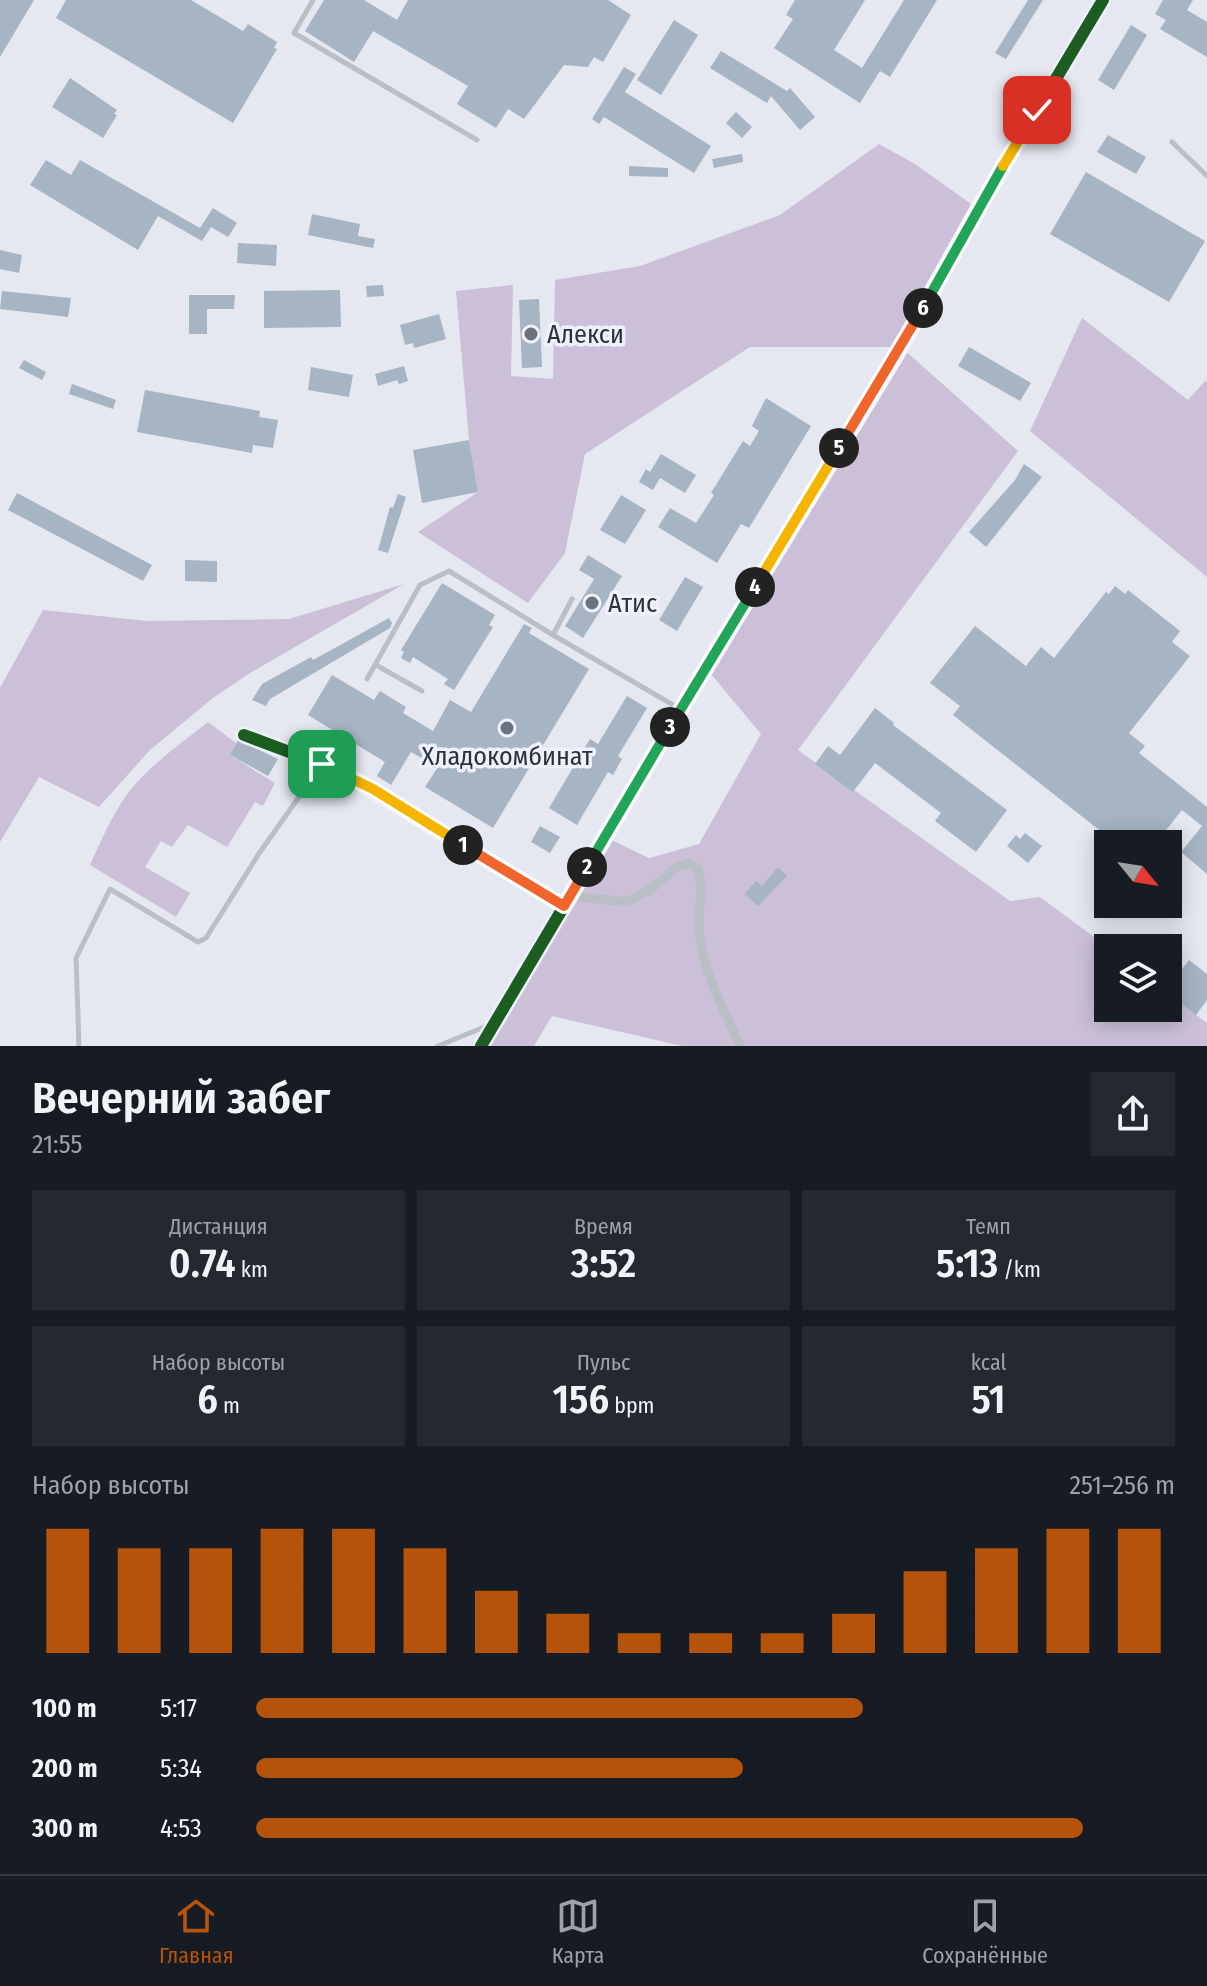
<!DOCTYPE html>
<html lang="ru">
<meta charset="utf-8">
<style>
:root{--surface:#171b24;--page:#242831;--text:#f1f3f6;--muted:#9ea1a6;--line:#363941;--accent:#b45309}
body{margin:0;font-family:"Fira Sans Condensed",sans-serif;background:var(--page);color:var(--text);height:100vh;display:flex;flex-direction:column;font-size:30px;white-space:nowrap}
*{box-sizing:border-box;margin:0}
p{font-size:26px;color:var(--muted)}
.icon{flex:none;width:44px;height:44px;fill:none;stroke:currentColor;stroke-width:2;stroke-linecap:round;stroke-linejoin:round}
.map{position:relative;height:1046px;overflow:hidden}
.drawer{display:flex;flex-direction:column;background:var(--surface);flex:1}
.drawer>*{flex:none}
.needle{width:52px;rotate:120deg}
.buttons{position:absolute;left:1094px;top:830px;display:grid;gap:16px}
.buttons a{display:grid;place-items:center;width:88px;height:88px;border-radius:0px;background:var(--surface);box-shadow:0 4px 20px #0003;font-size:40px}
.pin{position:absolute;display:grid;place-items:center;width:68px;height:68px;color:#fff;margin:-34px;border-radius:16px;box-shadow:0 4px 12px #0006}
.km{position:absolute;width:40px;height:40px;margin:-20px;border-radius:50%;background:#222;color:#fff;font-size:22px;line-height:40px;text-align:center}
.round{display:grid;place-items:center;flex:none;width:84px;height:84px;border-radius:0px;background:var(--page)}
.overview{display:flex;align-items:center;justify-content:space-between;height:136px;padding:0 32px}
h1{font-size:44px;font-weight:600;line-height:60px}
.stats{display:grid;grid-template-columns:repeat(3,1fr);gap:12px;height:136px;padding:8px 32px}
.stats div{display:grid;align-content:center;border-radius:0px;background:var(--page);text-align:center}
.stats b{font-size:40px;font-weight:600}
.stats small{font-size:22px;font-weight:400}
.stats p{font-size:22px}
.chart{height:224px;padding:16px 32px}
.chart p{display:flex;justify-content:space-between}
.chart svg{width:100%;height:144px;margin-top:8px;stroke:var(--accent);stroke-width:6}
ul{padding:0 32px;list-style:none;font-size:26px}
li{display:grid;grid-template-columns:128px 96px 1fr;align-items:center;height:60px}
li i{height:20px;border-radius:10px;background:var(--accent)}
.dock{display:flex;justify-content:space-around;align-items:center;height:112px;border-top:2px solid var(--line);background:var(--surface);font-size:22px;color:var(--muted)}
.dock a{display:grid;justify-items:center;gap:4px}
.dock .on{color:var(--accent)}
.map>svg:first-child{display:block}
</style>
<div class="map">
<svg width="1207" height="1046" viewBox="0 0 1207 1046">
<rect width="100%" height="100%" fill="#e5e8f0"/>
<!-- green -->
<path fill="#cbc0d8" d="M879 144 915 164 978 209 901 347 1018 451 798 750 1010 901 1040 897 1109 948 1108 1008H1168V993L1207 1023V1046H682L552 1016 534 1046H481L605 837 649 858 699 844 761 734 706 668 900 347H750L585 454 565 553 528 603 418 532 478 492 469 440 456 291 513 285 511 376 553 379 555 280 640 266 780 215Z
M1082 318 1188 400 1205 381 1207 382V577L1030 431Z
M404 584 250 673 213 698 150 750 99 807 39 777 0 842V688L43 610 147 621 289 619Z
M208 722 236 743 230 755 275 783 263 806 255 802 227 847 188 825 172 847 161 841 145 867 190 893 176 917 90 865C101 841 112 815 128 793 150 765 180 744 208 722Z"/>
<!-- building -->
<path fill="#a6b4c3" d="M0 0H34L0 57Z
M66 0H191L243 31 248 24 277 42 274 48 277 49 233 123 56 18Z
M324 0H364L397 20 408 0H608L631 15 603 62 594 57 588 67 564 65 524 119 508 109 496 128 457 104 468 86 373 31 354 62 305 31Z
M795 0H865L834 50 862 68 904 0H937L890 77 880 71 860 103 774 48 793 19 786 15Z
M1028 0H1043L1006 59 995 53Z
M1163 0H1193L1187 10 1207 22V57L1160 29 1166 20 1155 14Z
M674 20 698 35 661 95 637 80Z
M1131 25 1147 35 1114 90 1098 80Z
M721 51 787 91 790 88 815 117 800 130 771 96 767 103 710 68Z
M624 67 636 74 625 92 711 146 694 173 604 117 599 124 592 119Z
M70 78 117 110 114 114 117 115 103 138 52 107Z
M736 112 752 127 742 138 726 123Z
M1108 135 1146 157 1136 174 1097 152Z
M742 154 743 162 714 168 712 159Z
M46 160 71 175 80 160 200 228 213 208 237 223 228 237 211 227 202 241 158 216 138 250 30 185Z
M629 166 668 168V177L629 176Z
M1086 172 1205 241 1169 302 1050 234Z
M312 214 360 224 358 236 375 239 373 248 308 235Z
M238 243 277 245 276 266 237 263Z
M0 250 22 255 19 273 0 269Z
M383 285 384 296 367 297 366 286Z
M340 290 341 327 264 328V291Z
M2 291 71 298 68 317 0 309Z
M189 295H235L234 309H207V334H189Z
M539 299 542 367 522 368 519 300Z
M439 314 446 339 414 348 413 343 405 345 400 325Z
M969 347 1031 383 1020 401 958 366Z
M24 360 46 372 42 380 19 368Z
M404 366 408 381 399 384 397 380 378 386 375 374Z
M311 367 353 375 349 397 308 390Z
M72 384 116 400 113 409 69 394Z
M145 390 260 411 259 417 278 420 273 448 253 445 252 453 137 432Z
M766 398 811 426 749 528 741 524 717 563 658 527 670 508 696 523 714 495 711 493 743 441 750 446 759 431 752 426Z
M469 440 478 492 422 503 413 450Z
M661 454 696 475 685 493 660 478 653 490 639 482 646 469 650 472Z
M1024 464 1042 477 986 547 969 532 1015 480Z
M17 493 152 565 143 581 8 510Z
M398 494 406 497 388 553 378 550 390 507 393 508Z
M621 495 646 510 625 544 600 530Z
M588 555 622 576 583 638 565 626 594 579 579 570Z
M185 560 217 561V582L185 581Z
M685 577 703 587 677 631 659 620Z
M442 583 495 615 489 625 493 627 454 690 444 684 448 679 413 657 410 663 401 658 404 652 401 650Z
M1115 586 1125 594 1128 590 1180 631 1172 642 1190 656 1129 733 1145 746 1139 753 1207 807V874L1181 852 1202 826 1182 810 1155 844H1117L953 715 960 706 930 683 975 626 1026 666 1041 647 1054 658 1106 592 1109 594Z
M389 618 392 623 390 628 270 699 266 706 252 700 262 684 311 657 313 660Z
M524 624 532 628 529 633 589 669 493 828 425 787 438 767 411 752 391 785 377 776 385 762 308 715 332 675 374 700 380 691 406 707 403 713 433 731 450 700 471 712Z
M627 696 647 708 618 756 622 759 613 775 608 772 577 825 549 808 590 739 598 744Z
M875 708 894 723 893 725 1007 810 976 852 935 821 941 813 875 763 853 792 815 764 828 746 840 755Z
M238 740 278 759 268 776 230 755Z
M540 826 560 837 550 853 531 842Z
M1025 833 1042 846 1028 863 1007 846 1016 835 1020 839Z
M778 867 787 876 758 906 745 894 756 881 762 886Z
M1189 960 1207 974V1000L1196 1015 1168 993V987Z"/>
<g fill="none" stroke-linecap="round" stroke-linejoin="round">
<!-- lane -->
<path stroke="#babec6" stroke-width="5" d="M313 0 294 33 477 140
M1172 142 1207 176
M572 599 553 635 680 709
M376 665 422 691
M367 679 420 585 449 571 553 635
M79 1046 76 958 110 889 198 942 206 938 258 855 322 764
M438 1046 494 1023"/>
<!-- street -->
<path stroke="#babec6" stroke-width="9" d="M244 735 340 771 564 906
M570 896 627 902 651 889 677 867 689 863 698 869C704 890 698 911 699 932 703 973 724 1009 740 1046
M481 1046 681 709 901 347 978 209 1103 0"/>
<!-- cycleway casing -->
<g stroke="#eef0fb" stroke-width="17">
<path id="cycleway" d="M244 735 340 771 564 906
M481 1046 681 709 901 347 978 209 1103 0"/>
</g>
<!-- cycleway -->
<use href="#cycleway" stroke="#1b5e20" stroke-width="12"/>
</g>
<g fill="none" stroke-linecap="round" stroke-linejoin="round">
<!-- split-1 casing -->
<g stroke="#fff" stroke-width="16">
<path id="split-1" d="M322 764 373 789 463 845"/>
</g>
<!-- split-2 casing -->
<g stroke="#fff" stroke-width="16">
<path id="split-2" d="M463 845 564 906 587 867"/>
</g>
<!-- split-3 casing -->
<g stroke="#fff" stroke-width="16">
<path id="split-3" d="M587 867 670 727"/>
</g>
<!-- split-4 casing -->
<g stroke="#fff" stroke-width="16">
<path id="split-4" d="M670 727 755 587"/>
</g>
<!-- split-5 casing -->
<g stroke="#fff" stroke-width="16">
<path id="split-5" d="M755 587 839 448"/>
</g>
<!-- split-6 casing -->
<g stroke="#fff" stroke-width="16">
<path id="split-6" d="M839 448 923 308"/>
</g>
<!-- split-7 casing -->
<g stroke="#fff" stroke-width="16">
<path id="split-7" d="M923 308 1003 166"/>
</g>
<!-- split-8 casing -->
<g stroke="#fff" stroke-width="16">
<path id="split-8" d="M1003 166 1037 110"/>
</g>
<!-- split-1 -->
<use href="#split-1" stroke="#f5b400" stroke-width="10"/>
<!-- split-2 -->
<use href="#split-2" stroke="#f0652b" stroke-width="10"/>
<!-- split-3 -->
<use href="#split-3" stroke="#22a559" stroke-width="10"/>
<!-- split-4 -->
<use href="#split-4" stroke="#22a559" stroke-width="10"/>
<!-- split-5 -->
<use href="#split-5" stroke="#f5b400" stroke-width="10"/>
<!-- split-6 -->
<use href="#split-6" stroke="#f0652b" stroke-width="10"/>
<!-- split-7 -->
<use href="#split-7" stroke="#22a559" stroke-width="10"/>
<!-- split-8 -->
<use href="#split-8" stroke="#f5b400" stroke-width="10"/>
</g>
<!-- markers -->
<g fill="#6c727a" stroke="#eef0fb" stroke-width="3">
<circle cx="531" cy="334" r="8"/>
<circle cx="592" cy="603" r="8"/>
<circle cx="507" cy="728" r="8"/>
</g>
<g text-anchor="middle" stroke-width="7" stroke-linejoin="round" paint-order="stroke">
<!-- poi labels -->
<g font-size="26" fill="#2b323b" stroke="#eef0fb" text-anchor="start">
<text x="547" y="343">Алекси</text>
<text x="608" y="612">Атис</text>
<text x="507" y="765" text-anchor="middle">Хладокомбинат</text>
</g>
</g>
</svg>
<div class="buttons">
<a><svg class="needle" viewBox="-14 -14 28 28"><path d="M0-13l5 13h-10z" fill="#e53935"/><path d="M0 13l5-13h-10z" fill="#9ea1a6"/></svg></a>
<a><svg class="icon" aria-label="layers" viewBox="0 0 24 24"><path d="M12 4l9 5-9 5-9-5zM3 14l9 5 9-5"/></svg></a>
</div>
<div class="pin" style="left:322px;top:764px;background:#1e9e55"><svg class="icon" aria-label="arrive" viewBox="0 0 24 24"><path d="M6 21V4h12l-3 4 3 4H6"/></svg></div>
<div class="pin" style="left:1037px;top:110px;background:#d93025"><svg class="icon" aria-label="check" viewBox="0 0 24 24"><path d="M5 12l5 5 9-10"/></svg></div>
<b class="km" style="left:463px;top:845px">1</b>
<b class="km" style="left:587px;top:867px">2</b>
<b class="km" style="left:670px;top:727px">3</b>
<b class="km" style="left:755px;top:587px">4</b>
<b class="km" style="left:839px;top:448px">5</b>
<b class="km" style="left:923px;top:308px">6</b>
</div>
<section class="drawer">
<div class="overview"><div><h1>Вечерний забег</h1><p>21:55</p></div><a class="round"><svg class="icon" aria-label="share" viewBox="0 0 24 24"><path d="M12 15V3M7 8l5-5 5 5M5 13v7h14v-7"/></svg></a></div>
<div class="stats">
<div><p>Дистанция</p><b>0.74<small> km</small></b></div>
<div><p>Время</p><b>3:52</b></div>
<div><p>Темп</p><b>5:13<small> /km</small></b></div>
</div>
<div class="stats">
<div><p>Набор высоты</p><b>6<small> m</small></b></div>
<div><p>Пульс</p><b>156<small> bpm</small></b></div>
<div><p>kcal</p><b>51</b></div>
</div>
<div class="chart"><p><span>Набор высоты</span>251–256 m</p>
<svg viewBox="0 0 160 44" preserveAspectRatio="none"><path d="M5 44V6M15 44V12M25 44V12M35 44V6M45 44V6M55 44V12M65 44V25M75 44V32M85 44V38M95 44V38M105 44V38M115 44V32M125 44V19M135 44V12M145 44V6M155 44V6"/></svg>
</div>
<ul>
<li><b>100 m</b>5:17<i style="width:66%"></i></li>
<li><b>200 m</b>5:34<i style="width:53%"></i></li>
<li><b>300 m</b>4:53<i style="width:90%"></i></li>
</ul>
</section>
<nav class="dock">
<a class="on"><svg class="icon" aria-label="home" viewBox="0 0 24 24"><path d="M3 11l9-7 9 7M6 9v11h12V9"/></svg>Главная</a>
<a><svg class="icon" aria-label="map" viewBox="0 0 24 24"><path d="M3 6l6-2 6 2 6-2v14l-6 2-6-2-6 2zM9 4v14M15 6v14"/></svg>Карта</a>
<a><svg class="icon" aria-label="saved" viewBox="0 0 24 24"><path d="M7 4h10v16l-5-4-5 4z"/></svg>Сохранённые</a>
</nav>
